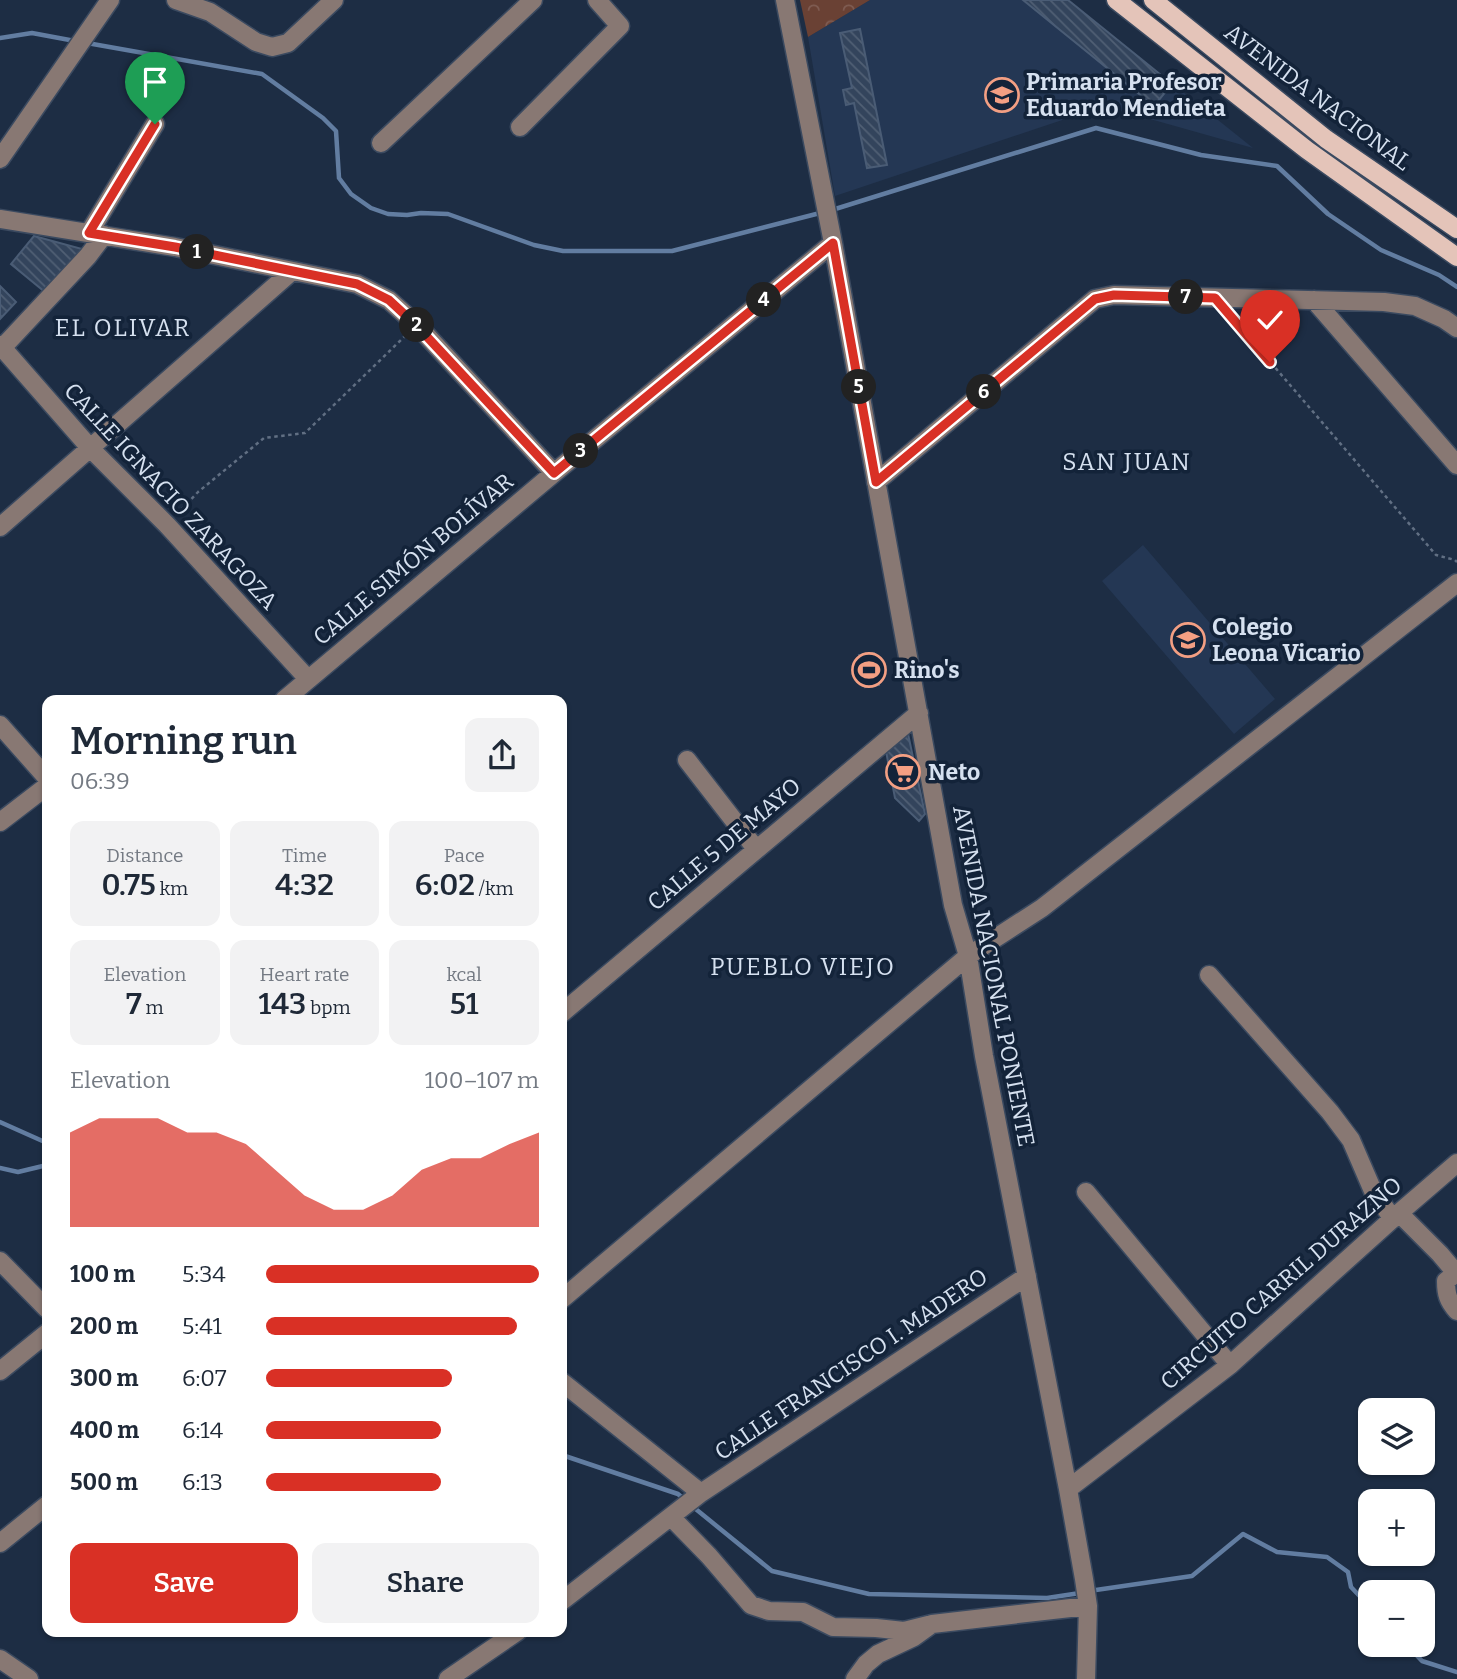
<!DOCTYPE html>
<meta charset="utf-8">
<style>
:root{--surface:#fff;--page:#f2f2f3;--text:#1f2937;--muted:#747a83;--accent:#d93025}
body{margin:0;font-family:Bitter,serif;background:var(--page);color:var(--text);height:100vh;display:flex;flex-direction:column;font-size:26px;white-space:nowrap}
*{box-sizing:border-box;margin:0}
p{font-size:23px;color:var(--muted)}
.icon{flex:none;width:38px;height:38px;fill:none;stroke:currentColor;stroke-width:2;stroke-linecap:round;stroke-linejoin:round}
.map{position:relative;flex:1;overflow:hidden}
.details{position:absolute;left:42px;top:695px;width:525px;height:942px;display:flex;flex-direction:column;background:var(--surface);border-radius:14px;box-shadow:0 2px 5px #0004}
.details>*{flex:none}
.tools{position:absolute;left:1358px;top:1398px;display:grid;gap:14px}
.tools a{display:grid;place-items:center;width:77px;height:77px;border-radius:14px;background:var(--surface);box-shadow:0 2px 5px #0004;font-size:35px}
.pin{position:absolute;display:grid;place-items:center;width:60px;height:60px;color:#fff;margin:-72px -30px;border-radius:50% 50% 50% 0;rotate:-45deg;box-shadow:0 0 7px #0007}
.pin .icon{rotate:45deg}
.km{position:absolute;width:35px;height:35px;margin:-18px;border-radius:50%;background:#222;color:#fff;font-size:19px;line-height:35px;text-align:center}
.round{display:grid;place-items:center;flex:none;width:74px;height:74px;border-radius:14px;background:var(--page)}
.overview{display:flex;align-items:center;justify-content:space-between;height:119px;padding:0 28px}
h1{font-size:38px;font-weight:600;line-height:52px}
.stats{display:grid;grid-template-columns:repeat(3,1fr);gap:10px;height:119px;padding:7px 28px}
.stats div{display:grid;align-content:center;border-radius:14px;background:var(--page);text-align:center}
.stats b{font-size:30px;font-weight:600}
.stats small{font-size:19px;font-weight:400}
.stats p{font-size:19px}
.chart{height:196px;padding:14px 28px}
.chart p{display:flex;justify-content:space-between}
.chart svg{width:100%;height:126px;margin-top:7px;fill:var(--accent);opacity:.7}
.action{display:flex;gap:14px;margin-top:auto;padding:14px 28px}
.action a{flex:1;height:80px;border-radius:14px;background:var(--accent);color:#fff;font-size:28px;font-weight:600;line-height:80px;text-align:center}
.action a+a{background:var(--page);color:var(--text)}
ul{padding:0 28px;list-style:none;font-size:23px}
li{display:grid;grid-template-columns:112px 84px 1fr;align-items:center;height:52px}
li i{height:18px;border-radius:9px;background:var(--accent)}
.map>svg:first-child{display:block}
</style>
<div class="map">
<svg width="1457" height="1679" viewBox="0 0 1457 1679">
<defs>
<pattern id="park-crowns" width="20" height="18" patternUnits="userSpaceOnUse" patternTransform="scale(1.75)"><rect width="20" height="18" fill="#6a4134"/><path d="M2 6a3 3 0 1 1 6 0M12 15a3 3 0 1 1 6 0" fill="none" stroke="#7f5c52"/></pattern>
<pattern id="building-back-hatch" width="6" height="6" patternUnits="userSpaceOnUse" patternTransform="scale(1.75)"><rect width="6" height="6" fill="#33445c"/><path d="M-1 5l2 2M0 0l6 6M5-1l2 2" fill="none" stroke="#505f74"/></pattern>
</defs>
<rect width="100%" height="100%" fill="#1d2d44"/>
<!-- built -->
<path fill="#243754" d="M870 0H1068L1253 148 1104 106 835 196 808 37Z
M1143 545 1275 699 1234 734 1102 581Z"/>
<!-- park -->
<path fill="url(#park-crowns)" d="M800 0H870L808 37Z"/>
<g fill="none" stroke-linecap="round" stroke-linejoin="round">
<!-- stream -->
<path stroke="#627da1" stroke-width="4.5" d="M0 38 32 33 75 41
M87 43 262 74 323 118 336 131 339 178 351 194 371 208 388 214 407 215 421 213 448 214 534 245 563 251H672L824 212
M832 210 1096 128 1201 155 1277 166 1328 214 1381 250 1439 275 1457 287
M0 1122 47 1143
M0 1168 18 1172 47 1165
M562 1455 678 1494 685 1500
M692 1506 772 1571 869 1594 1047 1598 1080 1593
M1089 1591 1192 1576 1243 1534 1277 1552 1327 1557 1348 1572 1351 1587 1370 1607
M1407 1645 1422 1661 1457 1672"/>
</g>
<!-- building -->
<path fill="url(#building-back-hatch)" stroke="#4a5c75" stroke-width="2" d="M1023 0H1068L1172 84 1154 106Z
M860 29 887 165 867 168 854 103 846 105 843 90 852 88 840 33Z
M34 236 82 249 45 292 11 264Z
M0 286 16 302 0 319Z
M874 653 879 685 865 687 859 655Z
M907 729 925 814 919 821 895 798 885 746Z"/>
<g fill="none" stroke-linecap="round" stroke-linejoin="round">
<!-- minor casing -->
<g stroke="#3b4a60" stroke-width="21">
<path id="minor" d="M176 0 210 12 256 42 272 47 288 43 334 0
M785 0 833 243 953 905 968 956 984 1056 1068 1489 1084 1579 1088 1606 1086 1679
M520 127 620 26 597 0
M381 143 533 0
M0 159 110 0
M0 219 175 247 357 284 389 300 417 325 554 473
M89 233 155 124
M1314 300 1457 465
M0 345 91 449 167 525 308 679
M2 348 88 256 104 235
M876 482 1095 299 1114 295 1384 302 1415 306 1444 319 1457 328
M0 527 291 272
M284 700 554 473 833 243
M0 725 47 778
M687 760 756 849
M0 822 47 786
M1209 975 1330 1112 1351 1140 1373 1191 1393 1219
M562 1013 919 713
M1086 1192 1230 1365
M1399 1213 1440 1254 1456 1273 1446 1281C1446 1294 1448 1301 1457 1311
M0 1261 47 1309
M562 1299 968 956 1042 908 1457 583
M0 1371 47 1333
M562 1382 701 1493
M1068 1489 1230 1365 1399 1213 1457 1163
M671 1517 709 1556 751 1605 769 1611 803 1612 833 1627 876 1628 904 1631 932 1624
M0 1543 47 1505
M562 1601 701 1493 1027 1276
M0 1659 29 1679
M448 1679 518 1631
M855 1679 866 1664 878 1654 914 1637 932 1624 1088 1606"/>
</g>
<!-- major casing -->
<g stroke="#3b4a60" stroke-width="21">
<path id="major" d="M1116 0 1307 150 1457 257
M1153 0 1326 139 1457 229"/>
</g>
<!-- path -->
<path stroke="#616f83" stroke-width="2.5" stroke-dasharray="3.5 3.5" stroke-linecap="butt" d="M1230 315 1436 555 1455 560 1457 562
M177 514 198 492 264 438 305 433 404 337"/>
<!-- minor -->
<use href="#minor" stroke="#887873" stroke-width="18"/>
<!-- major -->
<use href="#major" stroke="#e4c4b9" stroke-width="18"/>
</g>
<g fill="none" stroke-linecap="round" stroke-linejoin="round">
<!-- route casing -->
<g stroke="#fff" stroke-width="14">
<path id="route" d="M155 124 89 233 175 247 357 284 389 300 417 326 554 473 833 243 876 482 1095 299 1114 295 1215 298 1270 362"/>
</g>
<!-- route -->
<use href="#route" stroke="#d93025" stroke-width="9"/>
</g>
<!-- icons -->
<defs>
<g id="school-ring" transform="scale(1.75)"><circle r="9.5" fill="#132339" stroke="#f39f83" stroke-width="1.5"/><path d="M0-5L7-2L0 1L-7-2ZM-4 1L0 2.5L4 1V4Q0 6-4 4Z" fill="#f39f83"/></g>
<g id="stadium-ring" transform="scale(1.75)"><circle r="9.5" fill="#132339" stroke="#f39f83" stroke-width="1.5"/><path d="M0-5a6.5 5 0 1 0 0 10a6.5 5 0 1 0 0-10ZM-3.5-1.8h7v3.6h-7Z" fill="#f39f83"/></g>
<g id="supermarket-ring" transform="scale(1.75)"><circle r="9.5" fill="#132339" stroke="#f39f83" stroke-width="1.5"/><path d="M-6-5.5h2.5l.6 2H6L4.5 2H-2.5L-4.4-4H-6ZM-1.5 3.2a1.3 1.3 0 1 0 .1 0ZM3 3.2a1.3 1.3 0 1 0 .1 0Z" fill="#f39f83"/></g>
</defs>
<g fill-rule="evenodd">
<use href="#school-ring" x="1002" y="95"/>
<use href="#school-ring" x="1188" y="640"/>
<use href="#stadium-ring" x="869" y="670"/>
<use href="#supermarket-ring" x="903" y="772"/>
</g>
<g text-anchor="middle" stroke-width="7" stroke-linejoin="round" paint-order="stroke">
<!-- poi labels -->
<g font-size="23" font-weight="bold" fill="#d6e1f0" stroke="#132339" text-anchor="start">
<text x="1026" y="90">Primaria Profesor<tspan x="1026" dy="26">Eduardo Mendieta</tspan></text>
<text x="1212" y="635">Colegio<tspan x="1212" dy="26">Leona Vicario</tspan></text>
<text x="894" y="678">Rino's</text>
<text x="928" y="780">Neto</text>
</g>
<!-- street labels -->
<g font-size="23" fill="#d6e1f0" stroke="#132339">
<text transform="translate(1318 97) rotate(37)" y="8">AVENIDA NACIONAL</text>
<text transform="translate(171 496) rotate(47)" y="8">CALLE IGNACIO ZARAGOZA</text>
<text transform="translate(413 559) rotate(-40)" y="8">CALLE SIMÓN BOLÍVAR</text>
<text transform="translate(724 844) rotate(-40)" y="8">CALLE 5 DE MAYO</text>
<text transform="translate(994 976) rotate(79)" y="8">AVENIDA NACIONAL PONIENTE</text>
<text transform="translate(1281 1283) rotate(-41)" y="8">CIRCUITO CARRIL DURAZNO</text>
<text transform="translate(851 1364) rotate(-34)" y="8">CALLE FRANCISCO I. MADERO</text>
</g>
<!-- neighbourhood labels -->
<g font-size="24" letter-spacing="2" fill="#d6e1f0" stroke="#132339">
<text x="123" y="336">EL OLIVAR</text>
<text x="1127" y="470">SAN JUAN</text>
<text x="803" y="975">PUEBLO VIEJO</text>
</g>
</g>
</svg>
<div class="tools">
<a><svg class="icon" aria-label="layers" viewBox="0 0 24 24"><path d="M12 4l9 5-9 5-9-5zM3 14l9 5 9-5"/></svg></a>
<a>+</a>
<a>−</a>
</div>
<div class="pin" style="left:155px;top:124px;background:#1e9e55"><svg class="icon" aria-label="arrive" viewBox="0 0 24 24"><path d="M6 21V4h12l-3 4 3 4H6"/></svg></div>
<div class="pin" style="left:1270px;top:362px;background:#d93025"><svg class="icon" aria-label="check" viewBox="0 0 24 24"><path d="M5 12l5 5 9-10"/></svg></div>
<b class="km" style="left:197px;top:252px">1</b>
<b class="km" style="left:417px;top:325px">2</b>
<b class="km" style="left:581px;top:451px">3</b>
<b class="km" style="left:764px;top:300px">4</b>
<b class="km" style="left:859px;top:387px">5</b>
<b class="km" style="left:984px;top:392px">6</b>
<b class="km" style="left:1186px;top:297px">7</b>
<section class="details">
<div class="overview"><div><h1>Morning run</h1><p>06:39</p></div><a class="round"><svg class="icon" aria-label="share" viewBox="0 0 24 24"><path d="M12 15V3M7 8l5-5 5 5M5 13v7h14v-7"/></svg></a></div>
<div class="stats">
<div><p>Distance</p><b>0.75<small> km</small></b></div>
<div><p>Time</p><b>4:32</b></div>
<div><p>Pace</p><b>6:02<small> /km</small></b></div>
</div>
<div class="stats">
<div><p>Elevation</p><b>7<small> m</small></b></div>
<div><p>Heart rate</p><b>143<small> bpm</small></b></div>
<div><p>kcal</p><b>51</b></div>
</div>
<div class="chart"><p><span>Elevation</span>100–107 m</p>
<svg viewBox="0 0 160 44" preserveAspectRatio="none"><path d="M0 44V11L10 6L20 6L30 6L40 11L50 11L60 15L70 24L80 33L90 38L100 38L110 33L120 24L130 20L140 20L150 15L160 11V44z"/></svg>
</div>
<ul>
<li><b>100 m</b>5:34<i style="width:100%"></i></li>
<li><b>200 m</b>5:41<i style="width:92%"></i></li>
<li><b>300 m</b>6:07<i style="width:68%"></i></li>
<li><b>400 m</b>6:14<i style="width:64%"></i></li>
<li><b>500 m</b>6:13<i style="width:64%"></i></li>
</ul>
<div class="action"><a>Save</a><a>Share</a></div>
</section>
</div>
